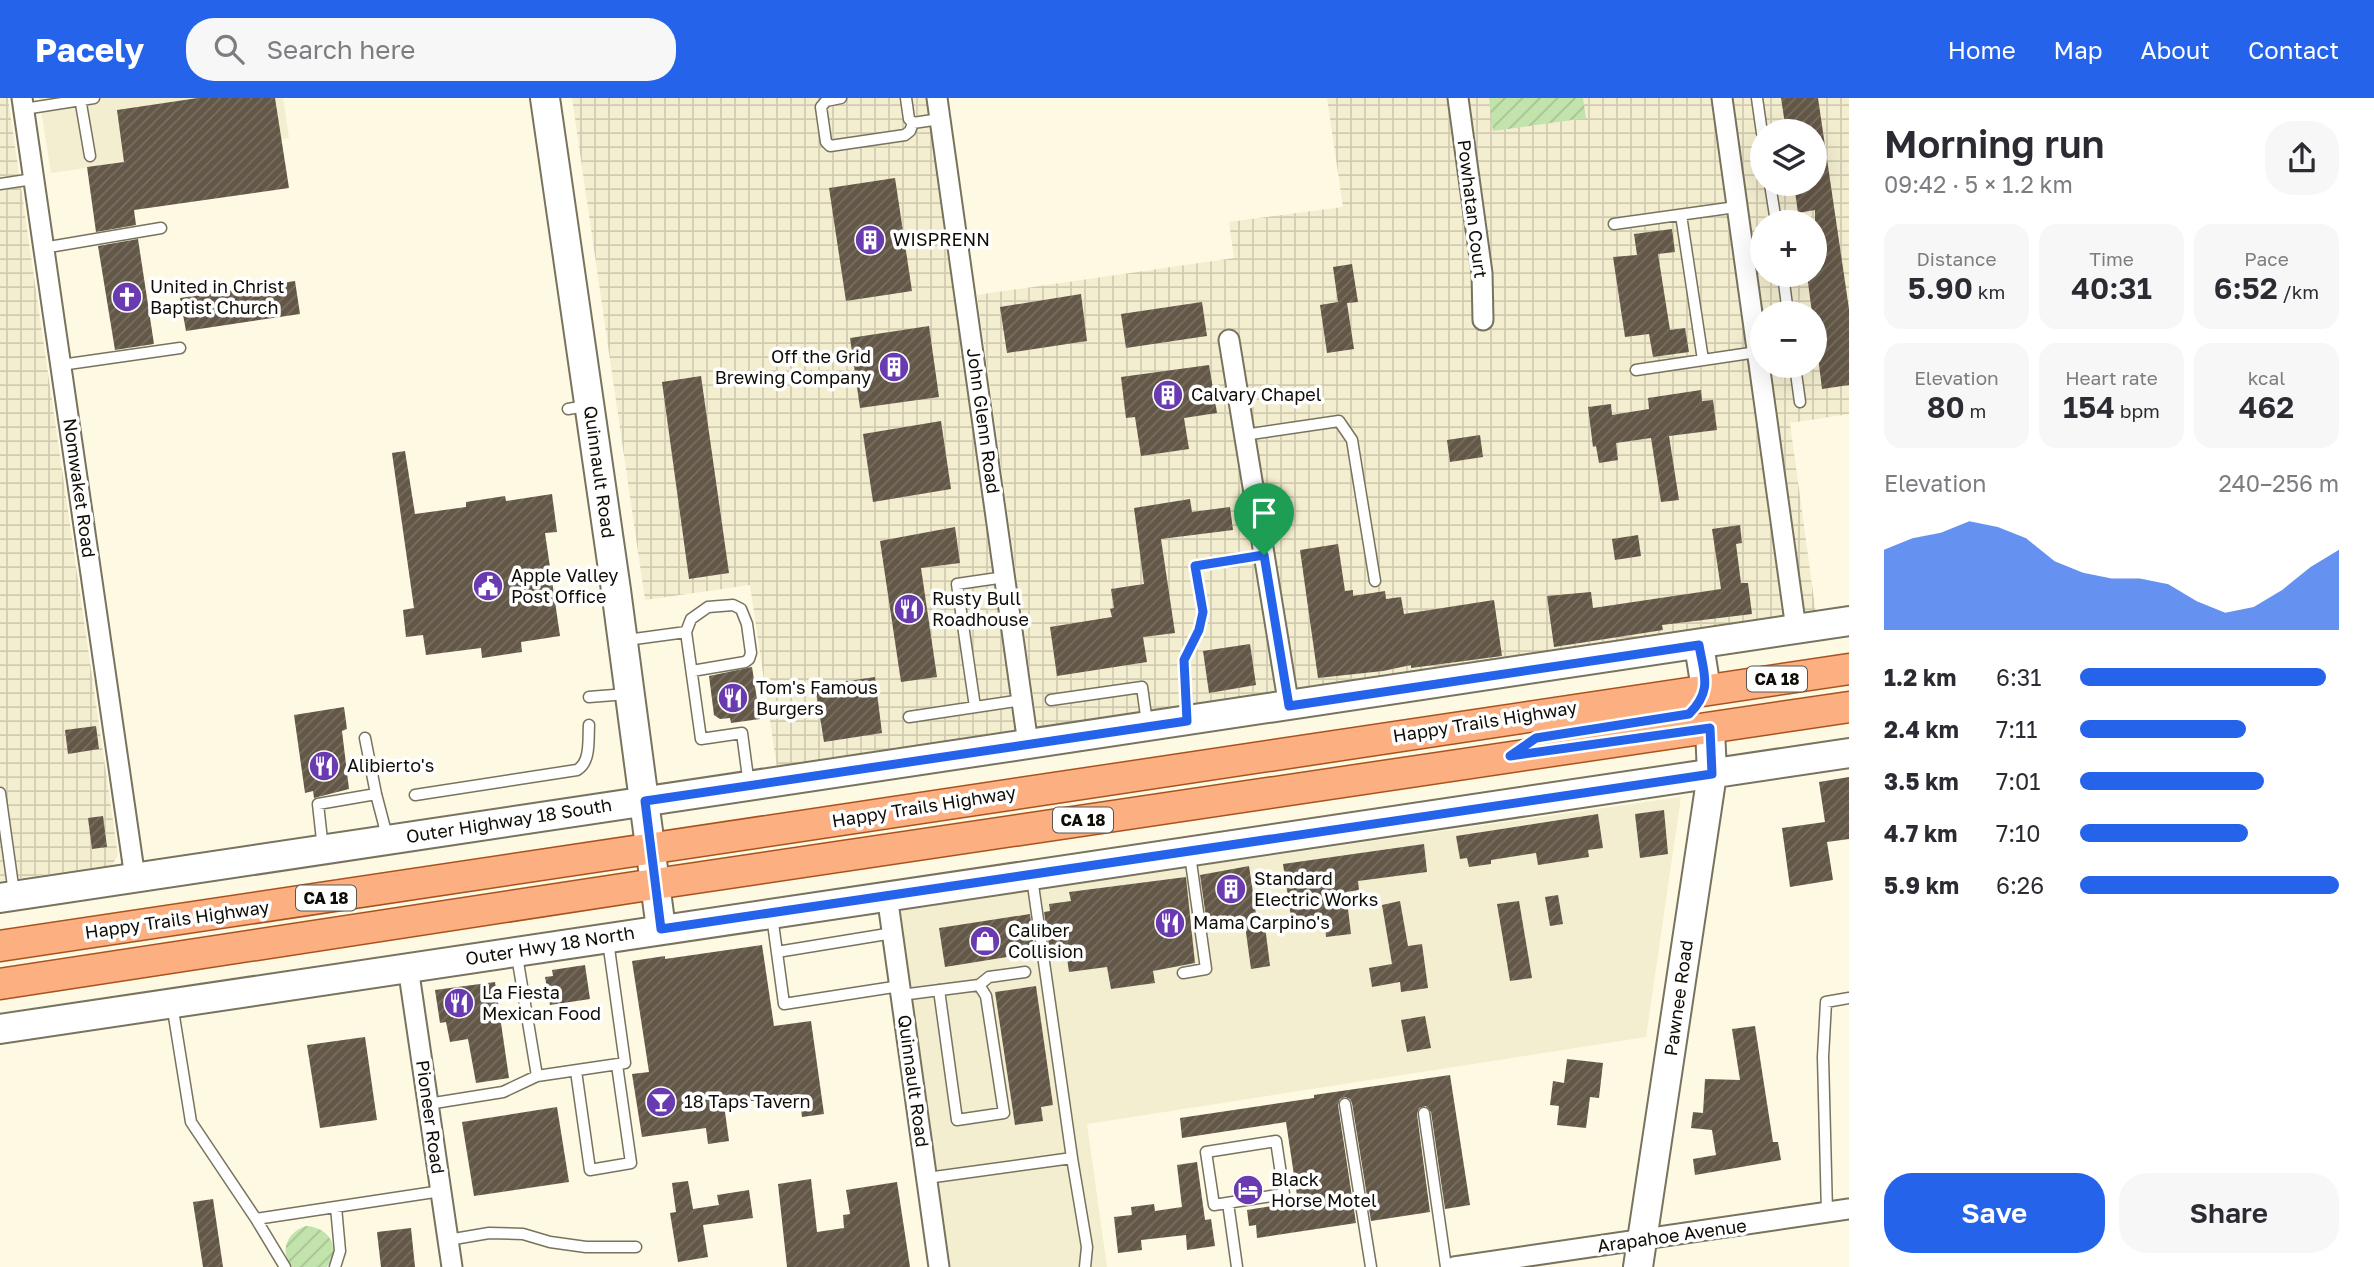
<!DOCTYPE html>
<meta charset="utf-8">
<style>
:root{--surface:#fff;--page:#f7f7f7;--text:#2b2b33;--muted:#7c7c81;--accent:#2563eb}
body{margin:0;font-family:"Golos Text",sans-serif;background:var(--page);color:var(--text);height:100vh;display:flex;flex-direction:column;font-size:26px;white-space:nowrap}
*{box-sizing:border-box;margin:0}
p{font-size:23px;color:var(--muted)}
.icon{flex:none;width:38px;height:38px;fill:none;stroke:currentColor;stroke-width:2;stroke-linecap:round;stroke-linejoin:round}
.map{position:relative;flex:1;overflow:hidden}
.side{display:flex;flex-direction:column;background:var(--surface);width:525px}
.side>*{flex:none}
.fabs{position:absolute;left:1750px;top:21px;display:grid;gap:14px}
.fabs a{display:grid;place-items:center;width:77px;height:77px;border-radius:50%;background:var(--surface);box-shadow:0 7px 28px #0002;font-size:35px}
.pin{position:absolute;display:grid;place-items:center;width:60px;height:60px;color:#fff;margin:-72px -30px;border-radius:50% 50% 50% 0;rotate:-45deg;box-shadow:0 0 7px #0007}
.pin .icon{rotate:45deg}
.round{display:grid;place-items:center;flex:none;width:74px;height:74px;border-radius:28px;background:var(--page)}
.headline{display:flex;align-items:center;justify-content:space-between;height:119px;padding:0 35px}
h1{font-size:38px;font-weight:600;line-height:52px}
.figures{display:grid;grid-template-columns:repeat(3,1fr);gap:10px;height:119px;padding:7px 35px}
.figures div{display:grid;align-content:center;border-radius:18px;background:var(--page);text-align:center}
.figures b{font-size:30px;font-weight:600}
.figures small{font-size:19px;font-weight:400}
.figures p{font-size:19px}
.chart{height:196px;padding:14px 35px}
.chart p{display:flex;justify-content:space-between}
.chart svg{width:100%;height:126px;margin-top:7px;fill:var(--accent);opacity:.7}
.button{display:flex;gap:14px;margin-top:auto;padding:14px 35px}
.button a{flex:1;height:80px;border-radius:28px;background:var(--accent);color:#fff;font-size:28px;font-weight:600;line-height:80px;text-align:center}
.button a+a{background:var(--page);color:var(--text)}
ul{padding:0 35px;list-style:none;font-size:23px}
li{display:grid;grid-template-columns:112px 84px 1fr;align-items:center;height:52px}
li i{height:18px;border-radius:9px;background:var(--accent)}
header{display:flex;align-items:center;gap:42px;box-sizing:border-box;height:98px;padding:0 35px;background:var(--accent);color:#fff}
header strong{font-size:33px}
nav{display:flex;gap:38px;margin-inline-start:auto;font-size:24px}
.search{width:490px;height:63px;background:var(--page);display:flex;align-items:center;gap:18px;box-sizing:border-box;padding:0 24px;border-radius:28px;color:var(--muted);font-size:26px}
main{display:flex;flex:1;min-height:0}
.map>svg:first-child{display:block}
</style>
<header>
<strong>Pacely</strong>
<div class="search"><svg class="icon" aria-label="search" viewBox="0 0 24 24"><circle cx="10" cy="10" r="6"/><path d="M15 15l6 6"/></svg>Search here</div>
<nav><a>Home</a><a>Map</a><a>About</a><a>Contact</a></nav>
</header>
<main>
<div class="map">
<svg width="1849" height="1169" viewBox="0 0 1849 1169">
<defs>
<pattern id="industrial-grid" width="8" height="8" patternUnits="userSpaceOnUse" patternTransform="scale(1.75)"><rect width="8" height="8" fill="#f4eed0"/><path d="M0 4h8M4 0v8" fill="none" stroke="#d0cbb1"/></pattern>
<pattern id="garden-furrows" width="10" height="10" patternUnits="userSpaceOnUse" patternTransform="scale(1.75)"><rect width="10" height="10" fill="#c2e3ab"/><path d="M-1 1l2-2M0 10L10 0M9 11l2-2" fill="none" stroke="#a6c292"/></pattern>
<pattern id="building-hatch" width="6" height="6" patternUnits="userSpaceOnUse" patternTransform="scale(1.75)"><rect width="6" height="6" fill="#635747"/><path d="M-1 1l2-2M0 6l6-6M5 7l2-2" fill="none" stroke="#786f62"/></pattern>
</defs>
<rect width="100%" height="100%" fill="#fdf9e2"/>
<!-- built -->
<path fill="#f4eed0" d="M39 0H283L289 40 51 75Z
M1681 699 1646 939 1087 1026 1107 1169H951L899 811Z"/>
<!-- industrial -->
<path fill="url(#industrial-grid)" fill-rule="evenodd" d="M0 0H8L118 757 112 767 0 783Z
M572 0H929L1018 635 777 670 750 487 645 502Z
M1327 0H1849V316L1790 325 1816 516 1038 632 977 197 1234 160 1229 124 1343 109ZM1762 33H1815V86H1762ZM1762 124H1815V177H1762ZM1762 215H1815V268H1762Z"/>
<!-- garden -->
<path fill="url(#garden-furrows)" d="M1489 0H1583L1586 20 1493 33Z
M306 1128C329 1129 342 1150 327 1169H292C279 1153 287 1134 306 1128Z"/>
<!-- building -->
<path fill="url(#building-hatch)" d="M198 0H275L289 90 134 112 136 127 96 134 87 69 124 64 117 12Z
M1781 0H1818L1849 211V287L1822 291 1815 234V215H1812L1807 177H1815V112L1798 115 1794 86H1815V33H1786Z
M895 80 912 193 846 203 829 90Z
M1672 131 1675 154 1658 156 1670 232 1685 230 1689 254 1653 259 1649 236 1625 239 1613 159 1637 157 1634 136Z
M138 141 154 246 115 252 98 148Z
M1352 166 1358 204 1347 205 1354 251 1327 255 1320 207 1338 204 1333 169Z
M295 183 300 216 186 233 180 200Z
M1081 196 1087 243 1007 255 1000 209Z
M1202 204 1207 238 1126 250 1121 216Z
M929 228 939 299 860 310 850 240Z
M1209 267 1217 315 1184 320 1189 351 1141 358 1135 319 1126 320 1121 279Z
M701 278 729 475 689 481 662 284Z
M1701 292 1702 303 1713 302 1717 332 1669 338 1679 402 1661 404 1651 340 1616 345 1618 362 1599 365 1596 348 1593 349 1588 309 1611 306 1612 317 1649 311 1648 300Z
M941 323 951 391 873 404 863 336Z
M1480 337 1483 359 1450 364 1447 342Z
M405 353 415 416 466 409V404L505 398 506 403 552 396 557 434 545 435 560 538 521 544 522 554 482 560 481 550 426 557 423 537 406 539 403 512 414 510 392 355Z
M1190 401 1192 414 1230 409 1233 432 1161 441 1175 535 1143 539 1147 564 1057 578 1050 529 1112 519 1110 511 1114 510 1111 491 1144 486 1134 410Z
M1740 427 1742 445 1736 446 1741 485H1748L1752 516 1662 527 1663 532 1554 549 1547 498 1591 494 1593 510 1721 491 1712 431Z
M955 429 960 465 921 470 937 579 901 584 880 443Z
M1638 437 1641 458 1615 462 1612 441Z
M1338 446 1345 493 1353 492V498L1385 493 1386 501 1401 499 1404 516 1494 502 1502 558 1411 570V567L1383 573 1318 580 1300 452Z
M1250 546 1256 587 1209 595 1203 553Z
M752 569 760 621 731 625 730 620 720 621 714 617 709 578Z
M875 579 882 635 824 644 815 588Z
M344 609 347 631 342 633 349 691 314 700 313 693 305 695 294 617Z
M96 628 99 651 68 656 65 632Z
M1849 679V741L1827 744 1833 782 1790 789 1782 730 1825 724 1819 684Z
M1664 712 1668 756 1640 760 1635 716Z
M1598 716 1603 750 1588 752 1589 759 1538 767 1536 755 1491 762V766L1469 769 1467 760 1460 761 1456 738Z
M103 718 107 749 92 751 88 720Z
M1424 746 1427 774 1358 783 1359 792 1346 794 1351 836 1326 839 1325 827 1293 832 1283 766Z
M1249 768 1258 829 1265 828 1270 868 1251 871 1244 820 1207 826 1200 777Z
M1186 779 1195 865 1153 873 1155 885 1111 891 1107 869 1069 874 1065 846 1049 848 1044 814 1050 813 1049 806 1071 803 1069 794Z
M1558 797 1563 826 1550 828 1545 799Z
M1400 803 1408 848 1422 846 1428 890 1401 894 1400 884 1372 889 1369 870 1392 866 1382 807Z
M1519 803 1532 880 1510 883 1497 806Z
M1030 816 1034 850H1031L1032 855 945 869 939 830Z
M762 847 774 928 811 923 824 1016 802 1019 799 996 724 1007 729 1043 708 1046 706 1030 642 1039 632 976 649 974 632 863 665 858V861Z
M585 867 590 901 550 907 545 879 553 878 552 872Z
M495 884 509 980 476 985 468 941 450 944 446 924 440 925 435 892Z
M1036 888 1053 1007 1041 1009 1043 1023 1015 1027 995 894Z
M1425 918 1431 950 1407 954 1401 922Z
M1755 928 1773 1044H1778L1781 1062 1695 1077 1693 1061 1716 1057 1712 1032 1691 1030 1693 1014 1703 1015 1705 981 1740 982 1732 931Z
M365 939 377 1022 320 1030 307 947Z
M1567 961 1603 965 1599 1000 1590 999 1586 1030 1557 1027 1559 1008 1550 1007 1553 983 1564 985Z
M1450 977 1470 1107 1445 1111 1431 1014 1426 1008 1419 1010 1417 1016 1430 1114 1371 1123 1352 1005 1350 1001 1345 999 1340 1001 1338 1007 1356 1125 1257 1140 1256 1127 1249 1128 1247 1112 1298 1104 1286 1024 1182 1040 1180 1020 1314 1000V997L1355 991Z
M557 1009 569 1084 474 1098 462 1024Z
M1197 1064 1205 1122 1211 1121 1215 1148 1187 1152 1186 1137 1141 1142 1142 1152 1118 1155 1114 1119 1132 1117 1131 1109 1154 1106 1155 1113 1182 1109 1177 1067Z
M811 1081 817 1134 844 1130 843 1117 850 1116 846 1092 897 1084 910 1169H787L778 1086Z
M688 1083 693 1111 719 1107 717 1097 749 1092 753 1120 703 1127 708 1159 678 1164 670 1115 676 1114 672 1085Z
M213 1101 223 1169H203L193 1104Z
M411 1130 415 1169H381L377 1134Z"/>
<g fill="none" stroke-linecap="round" stroke-linejoin="round">
<!-- lane casing -->
<g stroke="#77735f" stroke-width="13">
<path id="lane" d="M80 0 90 58
M841 0 826 3 821 9 826 44 830 48 905 37 910 33 913 25
M906 0 909 21 913 25 940 21
M1757 0 1762 35
M24 11 94 0
M0 86 33 81
M1770 86 1776 124
M1681 117 1703 262
M1614 126 1736 109
M43 150 161 130
M1783 177 1788 215
M61 267 180 250
M1795 268 1800 304
M1636 272 1757 254
M568 311 586 308
M1244 337 1339 323 1352 342 1375 483
M627 542 686 534
M692 573 745 564 749 561 751 555 747 526 741 511 733 507 708 509 691 521 686 534 701 641 742 635 749 687
M589 599 627 596
M1051 602 1142 589 1147 625
M975 609 957 486 1005 479
M909 619 1022 602
M1187 620 1184 562 1199 532 1203 514 1195 468 1264 457
M365 640 376 696 387 738
M0 695 14 795
M415 697 577 672C591 664 588 642 589 627
M323 751 318 706 376 696
M772 818 784 906 900 888
M777 854 893 835
M517 858 537 978 625 965 608 843
M1183 875 1206 871 1190 757
M939 892 957 1022 1004 1015 986 898 979 887
M901 897 979 887 989 879 1025 874
M172 906 191 1024 256 1121 441 1093
M576 973 590 1072 631 1065 617 967
M428 1006 503 994 537 978
M1345 1006 1371 1169
M1424 1015 1446 1169
M1276 1043 1284 1096 1214 1107 1206 1054Z
M1072 1060 1087 1149 1085 1169
M927 1080 1072 1060 1032 780
M1228 1105 1237 1169
M1827 1115 1823 959 1826 904 1849 900
M256 1121 285 1169
M448 1142 489 1135 523 1136 550 1144 586 1149H636
M335 1169 340 1153 336 1109"/>
</g>
<!-- street casing -->
<g stroke="#77735f" stroke-width="23">
<path id="street" d="M22 0 135 780
M937 0 1028 646
M1458 0 1482 175 1483 222
M1722 0 1796 531
M1229 242 1289 609
M887 797 939 1169
M408 869 452 1169
M1454 1169 1849 1111"/>
</g>
<!-- secondary casing -->
<g stroke="#77735f" stroke-width="32">
<path id="secondary" d="M545 0 616 492 661 831
M1699 547 1706 591
M0 800 1849 523
M0 931 1849 655
M1638 1169 1712 676 1710 630"/>
</g>
<!-- primary casing -->
<g stroke="#a8531e" stroke-width="33">
<path id="primary" d="M0 848 1849 571
M0 886 655 786 1849 609"/>
</g>
<!-- lane -->
<use href="#lane" stroke="#fff" stroke-width="10"/>
<!-- street -->
<use href="#street" stroke="#fff" stroke-width="19"/>
<!-- secondary -->
<use href="#secondary" stroke="#fff" stroke-width="28"/>
<!-- primary -->
<use href="#primary" stroke="#fcaf80" stroke-width="30"/>
</g>
<g fill="none" stroke-linecap="round" stroke-linejoin="round">
<!-- route casing -->
<g stroke="#fff" stroke-width="14">
<path id="route" d="M1264 457 1289 608 1699 547C1704 577 1713 592 1689 616L1536 640 1510 658 1710 630 1712 676 661 831 645 703 1187 623 1184 562 1199 532 1203 514 1195 468Z"/>
</g>
<!-- route -->
<use href="#route" stroke="#2563eb" stroke-width="9"/>
</g>
<!-- icons -->
<defs>
<g id="building-disc" transform="scale(1.575)"><circle r="9.5" fill="#6a3ab1" stroke="#fff"/><path d="M-4-6H4V6H1V3H-1V6H-4ZM-2.5-4.3h1.7v1.8h-1.7ZM.8-4.3h1.7v1.8H.8ZM-2.5-1h1.7V.8h-1.7ZM.8-1h1.7V.8H.8Z" fill="#fff"/></g>
<g id="church-disc" transform="scale(1.575)"><circle r="9.5" fill="#6a3ab1" stroke="#fff"/><path d="M-1.2-6h2.4v3.5h3.3v2.4h-3.3V6h-2.4V-.1h-3.3v-2.4h3.3Z" fill="#fff"/></g>
<g id="civic-disc" transform="scale(1.575)"><circle r="9.5" fill="#6a3ab1" stroke="#fff"/><path d="M-.6-6.5H3V-4.5H.6V-3L4-1V1h2V6H-6V1h2V-1L-.6-3ZM-1.2 2.5V6h2.4V2.5Z" fill="#fff"/></g>
<g id="restaurant-disc" transform="scale(1.575)"><circle r="9.5" fill="#6a3ab1" stroke="#fff"/><path d="M-5-6h1v4h1v-4h1v4h1v-4h1v5L-1.5 .5V6h-2V.5L-5-1ZM5-6V6H3V1.5H1.5Q1.5-4 5-6Z" fill="#fff"/></g>
<g id="shop-disc" transform="scale(1.575)"><circle r="9.5" fill="#6a3ab1" stroke="#fff"/><path d="M-5-2.5h2.3a2.7 3.5 0 0 1 5.4 0H5L5.5 6h-11ZM-1.5-2.5h3a1.5 2.3 0 0 0-3 0Z" fill="#fff"/></g>
<g id="bar-disc" transform="scale(1.575)"><circle r="9.5" fill="#6a3ab1" stroke="#fff"/><path d="M-6-5H6L.8 .8V4.5H3.5V6h-7V4.5H-.8V.8Z" fill="#fff"/></g>
<g id="hotel-disc" transform="scale(1.575)"><circle r="9.5" fill="#6a3ab1" stroke="#fff"/><path d="M-6-4.5h1.5V1H6V5H4.5V3h-9V5H-6ZM-4 0a1.8 1.8 0 1 1 3.6 0ZM.5 0V-2.5h3Q6-2.5 6 0Z" fill="#fff"/></g>
</defs>
<g fill-rule="evenodd">
<use href="#building-disc" x="870" y="142"/>
<use href="#church-disc" x="127" y="199"/>
<use href="#building-disc" x="894" y="269"/>
<use href="#building-disc" x="1168" y="297"/>
<use href="#civic-disc" x="488" y="488"/>
<use href="#restaurant-disc" x="909" y="511"/>
<use href="#restaurant-disc" x="733" y="600"/>
<use href="#restaurant-disc" x="324" y="668"/>
<use href="#building-disc" x="1231" y="791"/>
<use href="#restaurant-disc" x="1170" y="825"/>
<use href="#shop-disc" x="985" y="843"/>
<use href="#restaurant-disc" x="459" y="905"/>
<use href="#bar-disc" x="661" y="1004"/>
<use href="#hotel-disc" x="1248" y="1092"/>
</g>
<g text-anchor="middle" stroke-width="7" stroke-linejoin="round" paint-order="stroke">
<!-- shield labels -->
<g fill="#fff" stroke="#575651" stroke-width="2">
<rect x="1747" y="568.5" width="60" height="25" rx="5"/>
<rect x="1053" y="709.5" width="60" height="25" rx="5"/>
<rect x="296" y="787.5" width="60" height="25" rx="5"/>
</g>
<g font-size="16" font-weight="bold" fill="#0f0d06">
<text x="1777" y="587">CA 18</text>
<text x="1083" y="728">CA 18</text>
<text x="326" y="806">CA 18</text>
</g>
<!-- street labels -->
<g font-size="18" fill="#0f0d06" stroke="#fff">
<text transform="translate(1472 111) rotate(83)" y="6">Powhatan Court</text>
<text transform="translate(983 323) rotate(82)" y="6">John Glenn Road</text>
<text transform="translate(599 374) rotate(82)" y="6">Quinnault Road</text>
<text transform="translate(79 390) rotate(82)" y="6">Nomwaket Road</text>
<text transform="translate(1485 624) rotate(-9)" y="6">Happy Trails Highway</text>
<text transform="translate(924 709) rotate(-9)" y="6">Happy Trails Highway</text>
<text transform="translate(509 723) rotate(-9)" y="6">Outer Highway 18 South</text>
<text transform="translate(177 822) rotate(-8)" y="6">Happy Trails Highway</text>
<text transform="translate(550 848) rotate(-9)" y="6">Outer Hwy 18 North</text>
<text transform="translate(1679 900) rotate(-82)" y="6">Pawnee Road</text>
<text transform="translate(913 983) rotate(82)" y="6">Quinnault Road</text>
<text transform="translate(430 1019) rotate(82)" y="6">Pioneer Road</text>
<text transform="translate(1672 1138) rotate(-8)" y="6">Arapahoe Avenue</text>
</g>
<!-- poi labels -->
<g font-size="18" fill="#0f0d06" stroke="#fff" text-anchor="start">
<text x="893" y="148">WISPRENN</text>
<text x="150" y="195">United in Christ<tspan x="150" dy="21">Baptist Church</tspan></text>
<text x="871" y="265" text-anchor="end">Off the Grid<tspan x="871" dy="21">Brewing Company</tspan></text>
<text x="1191" y="303">Calvary Chapel</text>
<text x="511" y="484">Apple Valley<tspan x="511" dy="21">Post Office</tspan></text>
<text x="932" y="507">Rusty Bull<tspan x="932" dy="21">Roadhouse</tspan></text>
<text x="756" y="596">Tom's Famous<tspan x="756" dy="21">Burgers</tspan></text>
<text x="347" y="674">Alibierto's</text>
<text x="1254" y="787">Standard<tspan x="1254" dy="21">Electric Works</tspan></text>
<text x="1193" y="831">Mama Carpino's</text>
<text x="1008" y="839">Caliber<tspan x="1008" dy="21">Collision</tspan></text>
<text x="482" y="901">La Fiesta<tspan x="482" dy="21">Mexican Food</tspan></text>
<text x="684" y="1010">18 Taps Tavern</text>
<text x="1271" y="1088">Black<tspan x="1271" dy="21">Horse Motel</tspan></text>
</g>
</g>
</svg>
<div class="fabs">
<a><svg class="icon" aria-label="layers" viewBox="0 0 24 24"><path d="M12 4l9 5-9 5-9-5zM3 14l9 5 9-5"/></svg></a>
<a>+</a>
<a>−</a>
</div>
<div class="pin" style="left:1264px;top:457px;background:#1e9e55"><svg class="icon" aria-label="arrive" viewBox="0 0 24 24"><path d="M6 21V4h12l-3 4 3 4H6"/></svg></div>
</div>
<section class="side">
<div class="headline"><div><h1>Morning run</h1><p>09:42 · 5 × 1.2 km</p></div><a class="round"><svg class="icon" aria-label="share" viewBox="0 0 24 24"><path d="M12 15V3M7 8l5-5 5 5M5 13v7h14v-7"/></svg></a></div>
<div class="figures">
<div><p>Distance</p><b>5.90<small> km</small></b></div>
<div><p>Time</p><b>40:31</b></div>
<div><p>Pace</p><b>6:52<small> /km</small></b></div>
</div>
<div class="figures">
<div><p>Elevation</p><b>80<small> m</small></b></div>
<div><p>Heart rate</p><b>154<small> bpm</small></b></div>
<div><p>kcal</p><b>462</b></div>
</div>
<div class="chart"><p><span>Elevation</span>240–256 m</p>
<svg viewBox="0 0 160 44" preserveAspectRatio="none"><path d="M0 44V16L10 12L20 10L30 6L40 8L50 12L60 20L70 24L80 26L90 26L100 28L110 34L120 38L130 36L140 30L150 22L160 16V44z"/></svg>
</div>
<ul>
<li><b>1.2 km</b>6:31<i style="width:95%"></i></li>
<li><b>2.4 km</b>7:11<i style="width:64%"></i></li>
<li><b>3.5 km</b>7:01<i style="width:71%"></i></li>
<li><b>4.7 km</b>7:10<i style="width:65%"></i></li>
<li><b>5.9 km</b>6:26<i style="width:100%"></i></li>
</ul>
<div class="button"><a>Save</a><a>Share</a></div>
</section>
</main>
